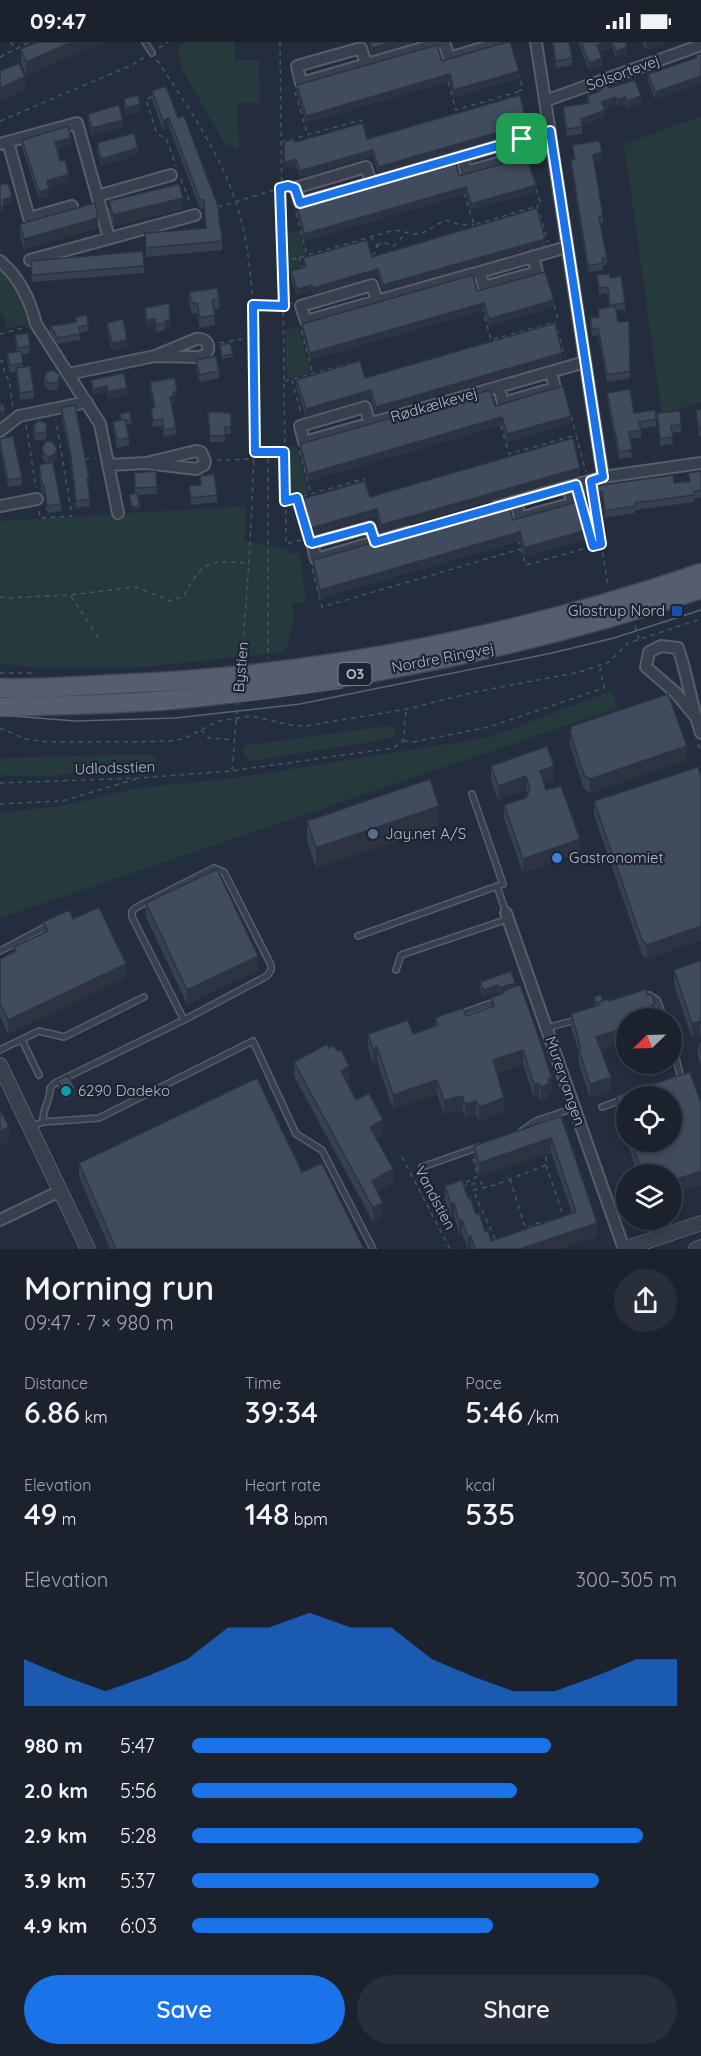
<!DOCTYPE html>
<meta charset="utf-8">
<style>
:root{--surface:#1b222e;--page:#282f3a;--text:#f1f3f6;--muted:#a0a4aa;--line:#393f4a;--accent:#1a73e8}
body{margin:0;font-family:Quicksand,sans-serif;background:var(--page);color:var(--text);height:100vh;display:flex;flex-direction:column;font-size:22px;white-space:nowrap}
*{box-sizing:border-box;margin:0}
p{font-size:20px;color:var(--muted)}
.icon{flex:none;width:33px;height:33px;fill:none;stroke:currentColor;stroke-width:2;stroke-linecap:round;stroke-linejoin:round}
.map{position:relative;height:1207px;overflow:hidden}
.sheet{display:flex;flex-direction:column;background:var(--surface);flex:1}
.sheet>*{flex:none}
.needle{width:39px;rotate:247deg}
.controls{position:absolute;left:616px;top:966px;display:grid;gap:12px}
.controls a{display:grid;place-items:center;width:66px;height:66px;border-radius:50%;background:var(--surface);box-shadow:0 3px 9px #0003,0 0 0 2px var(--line);font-size:30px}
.pin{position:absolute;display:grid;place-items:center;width:51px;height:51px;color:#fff;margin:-26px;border-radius:12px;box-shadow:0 3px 9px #0006}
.round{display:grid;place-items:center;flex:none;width:63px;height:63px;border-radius:32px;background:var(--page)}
.summary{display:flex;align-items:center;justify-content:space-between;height:102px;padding:0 24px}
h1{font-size:33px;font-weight:600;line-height:45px}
.metrics{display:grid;grid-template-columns:repeat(3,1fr);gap:9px;height:102px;padding:6px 24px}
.metrics div{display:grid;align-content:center}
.metrics b{font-size:30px;font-weight:600}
.metrics small{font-size:16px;font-weight:400}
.metrics p{font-size:16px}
.chart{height:168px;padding:12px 24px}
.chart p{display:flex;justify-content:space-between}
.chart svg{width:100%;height:108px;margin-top:6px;fill:var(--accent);opacity:.7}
.cta{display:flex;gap:12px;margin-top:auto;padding:12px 24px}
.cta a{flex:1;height:69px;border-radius:36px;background:var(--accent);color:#fff;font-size:24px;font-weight:600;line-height:69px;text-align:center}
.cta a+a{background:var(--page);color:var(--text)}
ul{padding:0 24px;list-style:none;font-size:20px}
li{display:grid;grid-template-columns:96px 72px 1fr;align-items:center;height:45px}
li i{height:15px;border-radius:8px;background:var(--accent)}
.status{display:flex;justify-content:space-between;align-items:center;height:42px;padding:0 30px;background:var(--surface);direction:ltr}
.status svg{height:16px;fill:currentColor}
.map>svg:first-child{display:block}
</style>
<div class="status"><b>09:47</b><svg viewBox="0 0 49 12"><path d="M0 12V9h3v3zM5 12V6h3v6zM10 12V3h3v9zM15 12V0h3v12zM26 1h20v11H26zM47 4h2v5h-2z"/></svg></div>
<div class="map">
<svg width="701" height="1207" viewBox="0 0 701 1207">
<rect width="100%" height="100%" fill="#242d3d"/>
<!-- green -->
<path fill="#263a3e" d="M185 0H234L236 30V18H259L260 61H237L239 108 225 102 181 26 178 5Z
M701 74V360L662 373 624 102Z
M299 188 305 211 297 214 302 231 285 235V192Z
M0 227 23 260 30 281 7 287 5 277 0 269Z
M298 285 311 330 287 337 285 288Z
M296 404 309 451 294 455 288 442 287 406Z
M246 464 245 499 289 508 290 512 300 511 306 561H292L294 579 285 610 145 625 43 626 0 622V479Z
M612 649 618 666 0 876V771L63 764 137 746 236 736 490 695Z
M394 683 395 694 383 698 249 719 242 708 248 703Z
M155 712 156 725 44 734 0 733V716Z"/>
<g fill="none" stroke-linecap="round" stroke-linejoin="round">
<!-- service casing -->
<g stroke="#565d6b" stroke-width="8">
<path id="service" d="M145 0 152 11
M497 844 506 871
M358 894 503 842 472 752
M0 909 49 883
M396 928 401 913 508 877
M642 955 649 953 657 958 664 976
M460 972 497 959
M546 986 576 978
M22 998 39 1033
M672 999 681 1037 679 1038
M0 1008 39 989 64 995 144 955
M602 1065 627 1056
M43 1080C42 1066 50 1061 50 1046L55 1041 184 978 267 934 271 928V923L224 830 214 826 137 865 132 869V875L184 978
M32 1084 43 1080 99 1076 253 999 296 1092 322 1108 373 1207
M522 1089 536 1079 574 1066
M422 1125 479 1105"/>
</g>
<!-- minor casing -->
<g stroke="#565d6b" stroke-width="14">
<path id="minor" d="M444 0 449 16 502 0
M536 0 603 435
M366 22 361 6 297 24 301 41 436 2 442 0
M545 59 701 3
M8 100 29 176 72 164
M0 102 77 81 109 196
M462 114 466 130 520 115 515 99
M371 141 366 125 295 146 300 161 371 141 378 139 515 99C527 96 538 92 550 89
M97 154 171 133
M30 218 195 173
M0 219C20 236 30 257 36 282L100 382 118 471
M480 230 484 245 537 230 533 214
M377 259 372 243 301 264 306 279 472 232 480 230 567 205
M68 332 155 314 200 315C213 311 210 295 196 297L155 314
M499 345 503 361 555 346 551 330
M370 382 365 365 300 384 304 400C398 374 491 347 585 320
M0 389 19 374 87 360
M109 423 146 421 196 427 204 423 205 419 201 410 196 409 146 421
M516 460 520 476 573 461 568 445
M0 464 37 457
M496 465 603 435 701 421
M375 500 370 485 312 501 316 517 409 490
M695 674 676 651 646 625 649 610 661 604 678 606C688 634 691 663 701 691
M506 871 624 1207
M0 1178 60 1149"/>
</g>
<!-- tertiary casing -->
<g stroke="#565d6b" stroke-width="16">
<path id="tertiary" d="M0 1023 88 1207
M624 1207 701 1181
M696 1207 701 1205"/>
</g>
<!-- primary casing -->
<g stroke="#414856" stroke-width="21">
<path id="primary" d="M0 646C39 647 79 644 118 642 316 634 513 595 701 531
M0 665C69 663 140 662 209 654 375 635 542 601 701 547"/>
</g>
<!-- path -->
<path stroke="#44575b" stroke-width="1.5" stroke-dasharray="4.5 4.5" stroke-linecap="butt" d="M10 0 16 6
M280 0 286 502 301 498
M159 6 168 0
M0 15 30 0
M157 18C189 67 223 114 239 170 254 225 254 281 255 337 255 425 250 513 243 600
M448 40 456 68 517 50 519 53
M518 49 523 47 519 34
M295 50 307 91
M152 55 146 57 157 92 166 96 176 124
M0 79 132 23 145 15
M281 100 361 78 362 83
M181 137 191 163
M536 147 541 162 538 164
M464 151 474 183 537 164 548 200
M218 165 285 145
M296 171 307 213
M377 204 382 200 394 204 407 190
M372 213 376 210 377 204 372 196
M299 215 303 228
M283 220 395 188 415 192 423 191 445 178 461 183H474
M255 263 284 264 292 261
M554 263 558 278 556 280
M482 266 491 298 555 280 565 315
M301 289 313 331
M0 292 27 285
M220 301 254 295
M0 318 2 319 5 332 9 338 13 365
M292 338 301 371
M285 339 359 319V321
M571 374 576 392
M26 383 36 446
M501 384 509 412 576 393 586 430
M299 409 311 451
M257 410H268V616
M268 410H283
M85 417 95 416
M217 418 254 417
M297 457 308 492
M594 457 608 544
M285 459 364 437 365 440
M39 469 40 476 72 474 56 378
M590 493 593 503
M518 498 526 523 601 502
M312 527 322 565 521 507
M71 554 100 599
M0 555 7 556 70 553 136 545 171 559 184 554C202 518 209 518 248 521
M635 584 639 597
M0 631H32
M0 686 25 697 48 700H128L173 699 185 696 219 679 251 674 295 684H305L407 667 475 650 580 630 609 620 628 601 701 577
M201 688 209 696 235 698
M404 699 413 700 489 685 604 646 600 626
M698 702 701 709
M232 728 236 681
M0 741 139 736 231 729 393 706 403 699C406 688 403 677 407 668
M0 762 62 759 136 737
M402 1115 450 1207
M473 1117 478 1134 463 1142V1144L481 1140 483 1146
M546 1123 563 1173 562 1176
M510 1137 524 1182 527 1186
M528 1186 534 1182 546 1180
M495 1197 473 1148 495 1143 546 1123V1111"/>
<!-- service -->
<use href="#service" stroke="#383f4d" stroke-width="5"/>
<!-- minor -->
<use href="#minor" stroke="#383f4d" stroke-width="10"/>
<!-- tertiary -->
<use href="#tertiary" stroke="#383f4d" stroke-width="14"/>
<!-- primary -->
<use href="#primary" stroke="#555e6d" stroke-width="18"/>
<!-- tram -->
<path stroke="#596374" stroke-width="1.5" d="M149 668 261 657 342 646
M0 673 75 679 175 676 300 662 552 611 614 596 701 568"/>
<!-- path-bridge -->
<path stroke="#44575b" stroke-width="1.5" stroke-dasharray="4.5 4.5" stroke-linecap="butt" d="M236 681 243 600"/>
</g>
<!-- wall -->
<path fill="#374050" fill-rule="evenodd" d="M37 0 26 34 21 21V7Z
M369 0H416L372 13Z
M552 0H569L572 16V23L556 26Z
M578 0H628L626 1 627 12 616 16 612 5 599 10 602 23 589 28Z
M642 0H666L646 8Z
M701 11V41L655 57 648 39V32L696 16V13Z
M442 19 519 36 454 55 450 39 306 81 297 50V43Z
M598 42 609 46 641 61 627 66 625 62 617 65 616 62 604 67 605 75 582 83V92L567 94 563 73V65L587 62V54L598 50Z
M166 44 220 185 222 199V208L146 215 145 191 205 186 204 167H200L169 85 163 88 152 58V49Z
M124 57 140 70 126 73 124 64Z
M88 72 123 85 92 93 88 79Z
M527 88 378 131 373 114 300 136 296 124 284 127V100H295L367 97Z
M22 98 71 103 56 107 60 119 69 140 49 145V154L39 157 22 105Z
M97 101 138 113 101 124 97 109Z
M572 103 602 116 594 119 603 174V181H600L607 216V222L603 223V228L589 230 587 225 571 124V118L574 117Z
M459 134 536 150 471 168 466 152 304 199 297 170V163Z
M109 159 183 167 113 184 109 169Z
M20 182 98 186 24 207 20 193Z
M545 203 383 249 378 233 313 252 312 249 297 253 291 236V229L304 226 303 216 372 215Z
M31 219 144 224V231L32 240Z
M597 233 610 236 625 261V268H616L618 280 629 279 630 336 607 340 598 293 592 294 590 283V276L598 275V267L609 265 608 254 606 251 599 252Z
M477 249 554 265 489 284 484 268 310 318 302 289V282Z
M189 250 219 256V267L214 268 215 283 200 286 197 271 192 272 189 261Z
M145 266 170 285 165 286V288L156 290 155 284 147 285 145 273Z
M76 275 88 283V289L80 291V298L58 302 50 291V284L76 280Z
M107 281 127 305 112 308 107 288Z
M15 293 30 304V311L22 313 23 325 34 349V356L20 358 16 330 10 331 7 318V311L16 309Z
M220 303 233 312V315L222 317Z
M196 318 219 329V336L200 340 196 325Z
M562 318 376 372 371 356 306 375 296 345V338L365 336Z
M44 335 60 340 57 348H48L44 342Z
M91 338 127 353 108 357 107 350 93 353Z
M150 340 177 355 174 357V361L172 362 176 386V392L164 395 162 384 153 385 151 373V366H154L150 347Z
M607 351 634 371 656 377V384L641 387V395L630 397 632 415 619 417 607 358Z
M495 364 571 381 507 400 502 383 308 439 300 410V402Z
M61 366 89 436 88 443 90 464 76 466 70 414 61 373Z
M701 367V394H699L696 375V368Z
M208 370 231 371V392H225V400H210Z
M657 371 681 382V390L672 391 673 402 660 404Z
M120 372 131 378V382L126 383 129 396V403L117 406 113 387V380L120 378Z
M33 384 47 389 46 397 36 399 33 392Z
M0 397 22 436V443L8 445 0 408Z
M42 406 57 414 55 419 53 420 61 462V469L47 471 44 450 42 451 39 430V423L47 421 43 417Z
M156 429 157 452 138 453 140 467 132 469 129 453 135 452 134 431Z
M701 429V455L694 457V460L635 468V471L605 476 602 455 584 461 581 453V446L674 441 689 439 688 431Z
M580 433 381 490 377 474 311 493 302 464V457L370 455Z
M200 434 217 453V460L191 463 189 444 200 443Z
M513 478 590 496 524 515 520 499 320 556 313 526V518Z
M570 690 687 718 590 751 584 747 570 704Z
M491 724 554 738 544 742 546 748 580 811 523 831 504 777V763L526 756 528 753 526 748 498 758 491 738Z
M701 735V898L647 917 642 912 594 773V759Z
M307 779 439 784 316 826 307 799Z
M146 861 258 928 187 962 146 875Z
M73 877 126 936 8 992 0 975V917L14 911V905L43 891V880Z
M701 918V996L700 993 692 996 674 942V928Z
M480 940 515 944 552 1050 549 1051V1056L541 1059 539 1055 534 1056 523 1022 497 1031 504 1070 479 1079 476 1073 465 1076 463 1069 459 1070V1068L444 1073 437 1052 393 1067 377 1019 373 1021 368 1006V992H413L435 984V976L466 974 491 966V956L499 953 498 950 483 955 480 947Z
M594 955 603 959H609L655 976 601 1007 611 1049 590 1056 579 1022 578 1008 571 986V972L596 964Z
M701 1000V1023L698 1015V1001Z
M294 1020 349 1038 346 1039 356 1058 383 1092 376 1096 393 1141 377 1150 383 1175 373 1180 294 1034Z
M690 1030 701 1061V1143L672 1153V1132H638L616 1068V1054ZM627 1054H672V1100H627Z
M58 1038 75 1054 64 1058 58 1045Z
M561 1074 597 1194 560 1207H468L462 1191 459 1192 454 1174 451 1176 445 1158V1144L468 1156 485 1189 491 1199 572 1171 551 1110 479 1134 474 1118V1104Z
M79 1121 302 1130 364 1207H110L79 1135Z
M627 1145V1168L624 1166V1152Z
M639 1178H647L646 1181Z"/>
<!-- shaded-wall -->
<path fill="#2d3441" d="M72 0H104L26 34V20Z
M393 0H416L372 13V6Z
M606 0H612V5L597 11V3Z
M648 0H666L646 8V1Z
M627 5V12L616 16V9Z
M602 16V23L589 28V21Z
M519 29V36L454 55V48Z
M450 32V39L306 81V74Z
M701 34V41L655 57V50Z
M25 35V49L0 60V46Z
M641 54V61L627 66V59Z
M616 55V62L602 67V60Z
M625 55V62L617 65V58Z
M140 62V70L126 73V66Z
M605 68V75L581 84V77Z
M169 76V85L163 88V79Z
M123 78V85L92 93V86Z
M527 82V88L378 131V125Z
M71 96V103L55 107V100Z
M138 106V113L101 124V117Z
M373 108V114L300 136V129Z
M602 110V116L593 119V113Z
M296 117V124L284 127V121Z
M69 132V140L47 146V139Z
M536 143V150L471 168V162Z
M466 145V152L304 199V192Z
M49 147V154L39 157V150Z
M12 155V162L4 164V170L0 171V164L3 158Z
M183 156V167L113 184V173Z
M98 176V186L24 207V197Z
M545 197V203L383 249V243Z
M378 227V233L313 252V246Z
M312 243V249L297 253V247Z
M554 258V265L489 284V277Z
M484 261V268L310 318V311Z
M155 277V284L147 285V278Z
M170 277V285L165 286V279Z
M127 298V305L112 308V301Z
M562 311V318L376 372V365Z
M60 333V340L57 348V341Z
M107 344V350L93 353V347Z
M127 346V353L108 357V350Z
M371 348V356L306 375V367Z
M177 349V355L174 357V361L170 362V355L173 351Z
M5 367V374L0 379V372Z
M571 374V381L507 400V392Z
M502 375V383L308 439V432Z
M57 407V414L55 419 48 423V415Z
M580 426V433L381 490V483Z
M602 449V455L584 461V454Z
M140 464V467L132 469V465Z
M377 467V474L311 493V486Z
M590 487V496L524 515V506Z
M520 490V499L320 556V548Z
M687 704V718L590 751V737Z
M554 724V738L540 743V729Z
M526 734V748L498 758V744Z
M439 764V784L316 826V806Z
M580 797V811L523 831V817Z
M701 884V898L647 917V903Z
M258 914V928L187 962V948Z
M126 922V936L8 992V978Z
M515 941V948L503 949V952L499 954V946Z
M498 943V950L483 955V948Z
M655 962V976H649L652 963Z
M700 979V993L692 996V982Z
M627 985V999L596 1009V995Z
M377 1005V1019L373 1021V1007Z
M523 1008V1022L493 1032V1018Z
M349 1024V1038L341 1042V1029Z
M611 1035V1049L590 1056V1042Z
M552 1036V1050L549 1051V1056L541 1059V1045L548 1037Z
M437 1038V1052L393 1067V1053Z
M539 1041V1055L534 1056V1042Z
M75 1046V1054L64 1058V1051Z
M459 1054V1068L444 1073V1059Z
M463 1055V1069L459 1070V1056Z
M504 1056V1070L479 1079V1065Z
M476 1059V1073L465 1076V1062Z
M383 1078V1092L370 1099V1085Z
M9 1085V1099L0 1103V1089Z
M551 1096V1110L479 1134V1121Z
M393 1127V1141L372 1153V1139Z
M701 1129V1143L672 1153V1139Z
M383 1161V1175L373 1180V1166Z
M454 1161V1174L451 1176V1162Z
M462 1178V1191L459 1192V1179Z
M597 1181V1194L560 1207H520Z
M471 1194V1207H468V1195Z"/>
<!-- building -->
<path fill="#404b5d" stroke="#2d3441" stroke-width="1.5" d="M37 0H72L26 20 21 7Z
M371 0H393L372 6Z
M507 0H510L519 29 454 48 450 32 306 74 297 43 437 3 442 19Z
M553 0H569L572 16 556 19Z
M581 0H606L597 3 602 16 589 21Z
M612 0H625L627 5 616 9Z
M701 11V34L655 50 648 32 696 16V13Z
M19 21 25 35 0 46V29Z
M635 38 641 54 627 59 625 55 617 58 616 55 602 60 605 68 581 77 582 85 567 87 563 65 589 61 587 54 600 49 598 42 606 39 609 46Z
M166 44 178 76 184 74 218 164 220 185H221L222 199 146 206 145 191 206 186 204 158H200L169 76 163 79 152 49Z
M138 53 140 62 126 66 124 57Z
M520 53 527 82 378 125 373 108 300 129 296 117 284 121V100L294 97 295 100 363 81 367 97Z
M119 63 123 78 92 86 88 72Z
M68 84 71 96 55 100 60 119 65 118 69 132 47 139 49 147 39 150 22 98Z
M134 91 138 106 101 117 97 101Z
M599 99 602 110 593 113 603 174 599 175 607 216H602L603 221 589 224 587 219 571 118 575 117 572 103Z
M527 115 536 143 471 162 466 145 304 192 297 163 455 118 459 134Z
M8 141 12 155 3 158 4 163 0 164V143Z
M179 142 183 156 113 173 109 159Z
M95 161 98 176 24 197 20 182Z
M537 166 545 197 383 243 378 227 313 246 312 243 297 247 291 229 306 225 303 216 367 198 372 215Z
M143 209 144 224 32 233 31 219Z
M545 230 554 258 489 277 484 261 310 311 302 282 473 233 477 249Z
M610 232V236L621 234 625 261 610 263 608 247 606 245 599 246 597 233Z
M217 246 219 256 212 258 215 273 200 276 197 261H192L189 250Z
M169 261 170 277 165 279V281L156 283 155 277 147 278 145 266Z
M615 264 618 280 629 279 630 329 607 333 598 286 592 287 590 276 599 275 598 267Z
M87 273 88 283 79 285 80 292 58 296 50 284 76 280V275Z
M123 277 127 298 112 301 107 281Z
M555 281 562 311 376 365 371 348 306 367 296 338 360 319 365 336Z
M28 291 30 304 17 306 15 293Z
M230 301 233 312 222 314 220 303Z
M21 309 23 321 10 323 7 311Z
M216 314 219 329 200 333 196 318Z
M30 324 34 349 20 351 16 326Z
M53 328 60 333 57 341H48L44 335 48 329Z
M124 331 127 346 108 350 107 344 93 347 91 338Z
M175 336 177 349 173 351 174 354 170 355 176 386 164 388 162 377 153 379 151 366 155 365 150 340Z
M563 344 571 374 507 392 502 375 308 432 300 402 490 348 495 364Z
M630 347 634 371 655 368 656 377 639 380 641 388 629 390 632 408 619 410 607 351Z
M0 361 3 363 5 367 0 372Z
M75 363 89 436H87L90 457 76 459 70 407 61 366Z
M701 367V387H699L696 368Z
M680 369 681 382 671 384 673 395 660 397 657 371Z
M130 370 131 378 126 379 125 377 121 378 120 372Z
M208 370H223V371H231V385H225V394H210Z
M125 377 129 396 117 398 113 380Z
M39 378 47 382 46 390 36 392 33 384Z
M13 394 22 436 8 438 0 401V397Z
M573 396 580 426 381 483 377 467 311 486 302 457 365 439 370 455Z
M46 399 53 400 57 407 55 412 48 415 43 410 42 406Z
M53 420 61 462 47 464 44 443H42L39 423Z
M156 429 157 445 135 446 134 431Z
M701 429V448L694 450V453L635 461V464L605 469 602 449 584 454 581 446 673 433 674 441 690 439 688 431Z
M214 432 217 453 191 456 189 444 201 443 200 434Z
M137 451 140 464 132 465 129 453Z
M580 459 590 487 524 506 520 490 320 548 313 518 508 462 513 478Z
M668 652 687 704 590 737 584 733 570 690 572 684Z
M547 704 554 724 540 729 546 748 561 744 580 797 523 817 504 763 526 756 530 747 526 734 498 744 491 724Z
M698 725 701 735V884L647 903 642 898 594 759Z
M430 737 439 764 316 806 307 779Z
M217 827 258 914 187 948 146 861Z
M99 865 126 922 8 978 0 961V917L16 909 14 905 48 889 43 880 69 868 73 877Z
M701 918V982L700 979 692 982 674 928Z
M511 929 515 941 499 946 498 943 483 948 480 940Z
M518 943 521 945 539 996 552 1036 548 1037 549 1042 541 1045 539 1041 534 1042 523 1008 493 1018 504 1056 479 1065 476 1059 465 1062 463 1055 459 1056V1054L444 1059 437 1038 393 1053 377 1005 373 1007 368 992 408 978 413 992 438 983 435 976 463 966 466 974 494 964 491 956 504 951 503 949Z
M646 947 648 953 652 952 655 962 652 963 655 973 649 975 650 976H627V985L596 995 611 1035 590 1042 579 1008 581 1007 578 999 579 998 571 972 599 963V960L608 957 609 959Z
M601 953 603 959 596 961 594 955Z
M701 1000V1009L698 1001Z
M327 1002 329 1006 332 1003 338 1009 341 1008 349 1024 341 1029 356 1058 369 1051 383 1078 370 1085 393 1127 372 1139 383 1161 373 1166 294 1020Z
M690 1030 701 1061V1129L672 1139V1132H663L661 1127 658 1132H643L631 1100H672V1054H627V1086L616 1054Z
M68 1033 75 1046 64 1051 58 1038Z
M257 1036 302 1130 322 1121 364 1207H116L79 1121Z
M0 1067 9 1085 0 1089Z
M561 1074 597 1181 520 1207H475L471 1194 468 1195 462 1178 459 1179 454 1161 451 1162 445 1144 462 1138 468 1156 470 1155 476 1172 479 1171 485 1189 488 1188 491 1199 576 1170 551 1096 479 1121 474 1104Z
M627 1145V1154L624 1152Z"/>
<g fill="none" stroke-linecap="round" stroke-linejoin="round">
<!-- route casing -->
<g stroke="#fff" stroke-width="12">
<path id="route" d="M550 89 603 435 591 439 601 502 593 504 576 443 375 500 370 485 312 501 310 500 297 456 285 459 284 410H255L253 263 284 264 280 146 288 144 295 146 300 161Z"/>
</g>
<!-- route -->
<use href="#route" stroke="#1a73e8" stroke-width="8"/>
</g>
<!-- markers -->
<rect fill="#1a4fb4" stroke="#1d2432" stroke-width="2" x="671" y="563" width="12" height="12" rx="3"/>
<circle fill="#5c6f8a" stroke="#1d2432" stroke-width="2" cx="373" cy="792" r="6"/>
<circle fill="#3f7fe0" stroke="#1d2432" stroke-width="2" cx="557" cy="816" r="6"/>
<circle fill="#0f9aa8" stroke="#1d2432" stroke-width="2" cx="66" cy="1049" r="6"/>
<g text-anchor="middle" stroke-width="4.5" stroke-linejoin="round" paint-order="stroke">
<!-- shield labels -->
<rect fill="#1d2432" stroke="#868d9c" stroke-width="1.5" x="338.5" y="621" width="33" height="22" rx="4.5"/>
<g font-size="14" font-weight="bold" fill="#b3bac9">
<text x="355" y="637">O3</text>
</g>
<!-- street labels -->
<g font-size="15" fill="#b3bac9" stroke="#1d2432">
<text transform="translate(623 31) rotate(-20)" y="5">Solsortevej</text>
<text transform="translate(434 363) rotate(-16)" y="5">Rødkælkevej</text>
<text transform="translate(443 616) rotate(-11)" y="5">Nordre Ringvej</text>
<text transform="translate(241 625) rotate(-85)" y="5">Bystien</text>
<text transform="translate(115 726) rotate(-2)" y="5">Udlodsstien</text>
<text transform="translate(565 1039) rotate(71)" y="5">Murervangen</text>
<text transform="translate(435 1156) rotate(62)" y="5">Vandstien</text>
</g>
<!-- poi labels -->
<g font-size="15" fill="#b3bac9" stroke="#1d2432" text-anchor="start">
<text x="665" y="574" text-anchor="end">Glostrup Nord</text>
<text x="385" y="797">Jay.net A/S</text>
<text x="569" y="821">Gastronomiet</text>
<text x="78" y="1054">6290 Dadeko</text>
</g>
</g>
</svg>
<div class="controls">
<a><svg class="needle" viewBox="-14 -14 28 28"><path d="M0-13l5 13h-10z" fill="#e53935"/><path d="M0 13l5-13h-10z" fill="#a0a4aa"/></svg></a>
<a><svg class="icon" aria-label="locate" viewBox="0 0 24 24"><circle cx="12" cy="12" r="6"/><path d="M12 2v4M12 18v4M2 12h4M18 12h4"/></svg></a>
<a><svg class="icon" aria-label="layers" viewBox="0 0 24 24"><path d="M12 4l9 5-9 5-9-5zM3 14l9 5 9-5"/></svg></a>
</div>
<div class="pin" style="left:522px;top:97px;background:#1e9e55"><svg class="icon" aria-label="arrive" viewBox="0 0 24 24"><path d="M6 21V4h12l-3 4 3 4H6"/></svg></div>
</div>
<section class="sheet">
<div class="summary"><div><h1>Morning run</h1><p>09:47 · 7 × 980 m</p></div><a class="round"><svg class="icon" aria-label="share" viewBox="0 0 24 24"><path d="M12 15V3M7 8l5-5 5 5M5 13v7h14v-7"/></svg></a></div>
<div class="metrics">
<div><p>Distance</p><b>6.86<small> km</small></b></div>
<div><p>Time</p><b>39:34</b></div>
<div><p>Pace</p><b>5:46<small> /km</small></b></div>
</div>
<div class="metrics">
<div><p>Elevation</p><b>49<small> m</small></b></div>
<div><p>Heart rate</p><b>148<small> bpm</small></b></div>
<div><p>kcal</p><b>535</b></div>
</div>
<div class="chart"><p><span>Elevation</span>300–305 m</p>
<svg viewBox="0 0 160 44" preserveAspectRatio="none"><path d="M0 44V25L10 32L20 38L30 32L40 25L50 12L60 12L70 6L80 12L90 12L100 25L110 32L120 38L130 38L140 32L150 25L160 25V44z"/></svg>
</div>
<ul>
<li><b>980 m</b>5:47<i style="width:74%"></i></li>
<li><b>2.0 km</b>5:56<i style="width:67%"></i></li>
<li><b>2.9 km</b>5:28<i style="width:93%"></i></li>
<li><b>3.9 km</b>5:37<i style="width:84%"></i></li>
<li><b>4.9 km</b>6:03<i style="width:62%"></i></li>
</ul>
<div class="cta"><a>Save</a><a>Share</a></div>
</section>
